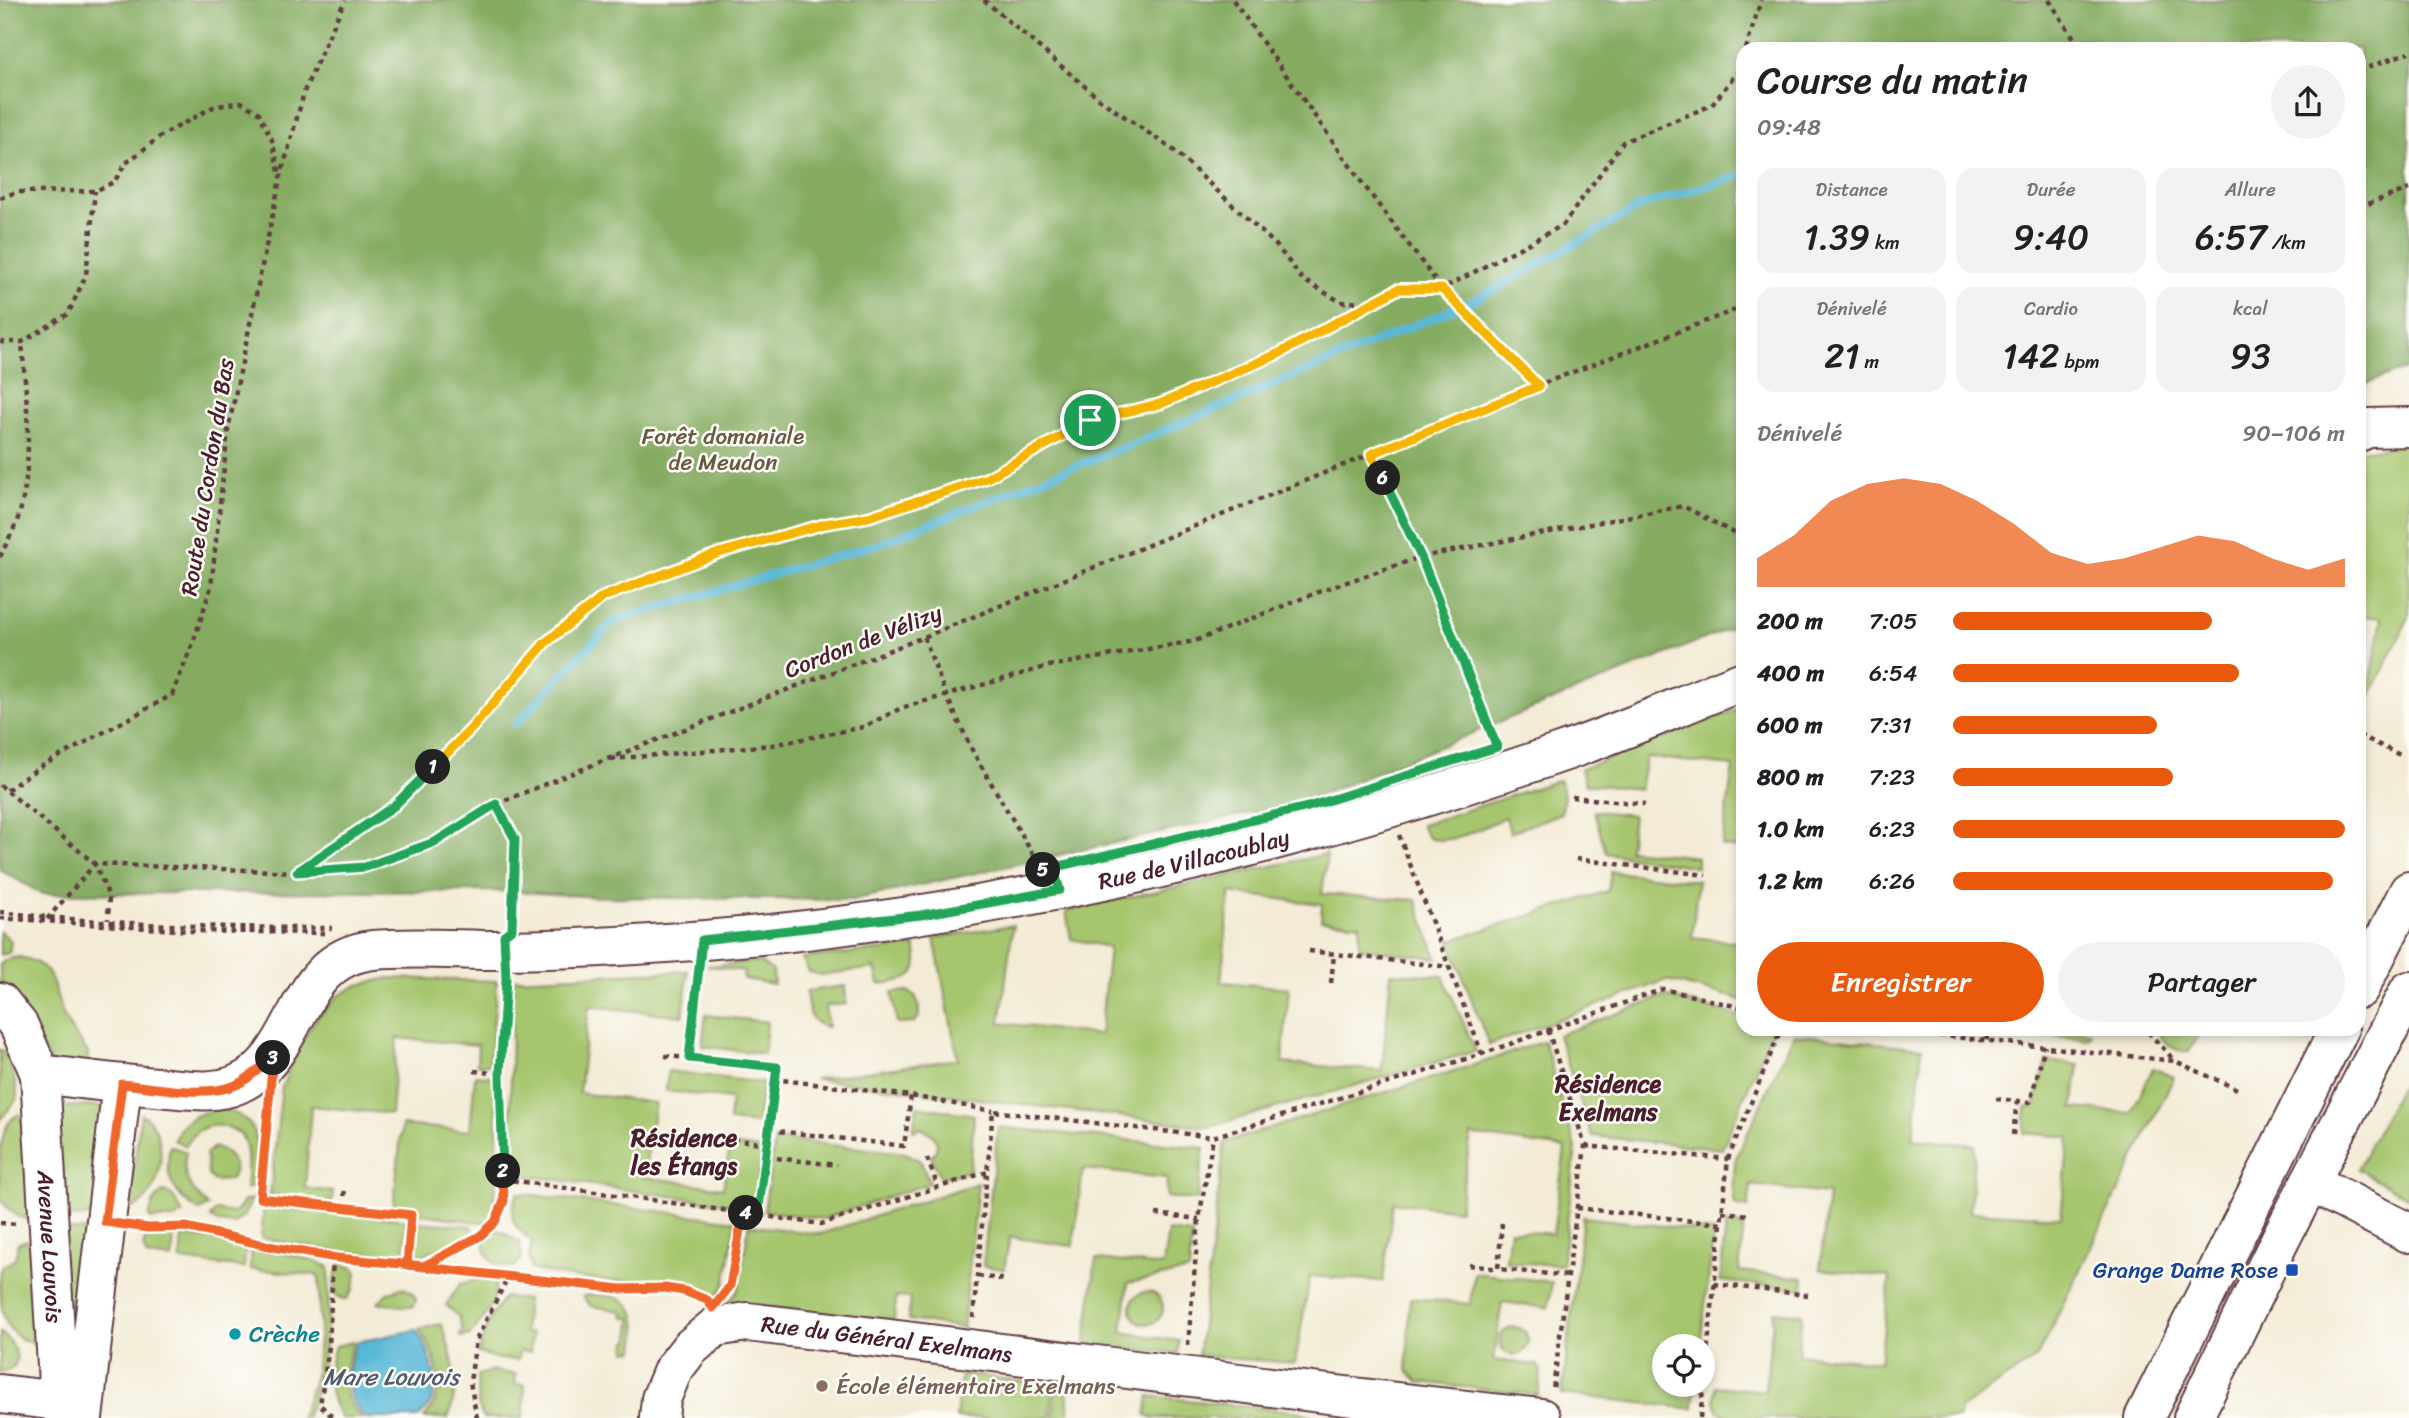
<!DOCTYPE html>
<html lang="fr">
<meta charset="utf-8">
<style>
:root{--surface:#fff;--page:#f2f2f2;--text:#202124;--muted:#757577;--accent:#ea580c}
body{margin:0;font-family:Sriracha,sans-serif;background:var(--page);color:var(--text);height:100vh;display:flex;flex-direction:column;font-size:26px;white-space:nowrap}
*{box-sizing:border-box;margin:0}
p{font-size:23px;color:var(--muted)}
.icon{flex:none;width:38px;height:38px;fill:none;stroke:currentColor;stroke-width:2;stroke-linecap:round;stroke-linejoin:round}
.map{position:relative;flex:1;overflow:hidden}
.details{position:absolute;left:1736px;top:42px;width:630px;height:994px;display:flex;flex-direction:column;background:var(--surface);border-radius:21px;box-shadow:0 4px 10px #0003}
.details>*{flex:none}
.buttons{position:absolute;left:1652px;top:1334px;display:grid;gap:14px}
.buttons a{display:grid;place-items:center;width:63px;height:63px;border-radius:50%;background:var(--surface);box-shadow:0 4px 10px #0003;font-size:35px}
.pin{position:absolute;display:grid;place-items:center;width:60px;height:60px;color:#fff;margin:-30px;border:4px solid #fff;border-radius:50%;box-shadow:0 2px 7px #0007}
.km{position:absolute;width:35px;height:35px;margin:-18px;border-radius:50%;background:#222;color:#fff;font-size:19px;line-height:35px;text-align:center}
.round{display:grid;place-items:center;flex:none;width:74px;height:74px;border-radius:37px;background:var(--page)}
.head{display:flex;align-items:center;justify-content:space-between;height:119px;padding:0 21px}
h1{font-size:38px;font-weight:600;line-height:52px}
.figures{display:grid;grid-template-columns:repeat(3,1fr);gap:10px;height:119px;padding:7px 21px}
.figures div{display:grid;align-content:center;border-radius:18px;background:var(--page);text-align:center}
.figures b{font-size:35px;font-weight:600}
.figures small{font-size:19px;font-weight:400}
.figures p{font-size:19px}
.chart{height:196px;padding:14px 21px}
.chart p{display:flex;justify-content:space-between}
.chart svg{width:100%;height:126px;margin-top:7px;fill:var(--accent);opacity:.7}
.button{display:flex;gap:14px;margin-top:auto;padding:14px 21px}
.button a{flex:1;height:80px;border-radius:42px;background:var(--accent);color:#fff;font-size:28px;font-weight:600;line-height:80px;text-align:center}
.button a+a{background:var(--page);color:var(--text)}
ul{padding:0 21px;list-style:none;font-size:23px}
li{display:grid;grid-template-columns:112px 84px 1fr;align-items:center;height:52px}
li i{height:18px;border-radius:9px;background:var(--accent)}
.map>svg:first-child{display:block}
</style>
<div class="map">
<svg width="2409" height="1418" viewBox="0 0 2409 1418">
<rect width="100%" height="100%" fill="#fdfcf7"/>
<filter id="ink" filterUnits="userSpaceOnUse"><feTurbulence type="fractalNoise" baseFrequency=".0143" numOctaves="2"/><feDisplacementMap in="SourceGraphic" scale="14" xChannelSelector="R" yChannelSelector="G"/><feConvolveMatrix kernelMatrix="1 2 1 2 8 2 1 2 1" color-interpolation-filters="sRGB"/></filter>
<filter id="wash" filterUnits="userSpaceOnUse"><feTurbulence type="fractalNoise" baseFrequency=".00686" numOctaves="4" result="noise"/><feDisplacementMap in="SourceGraphic" scale="28" xChannelSelector="R" yChannelSelector="G"/><feGaussianBlur stdDeviation="1.57" result="paint"/><feColorMatrix in="noise" values="0 0 0 0 0 0 0 0 0 0 0 0 0 0 0 0 0 1.4 0 .05"/><feComposite in="paint" operator="in"/></filter>
<g filter="url(#wash)">
<rect width="100%" height="100%" fill="#f3ebd5"/>
<!-- green -->
<path fill="#a6c66e" stroke="#78724c" stroke-width="2" d="M2403 445H2409V617L2359 719V695L2368 696 2382 618 2359 615V451Z
M1743 707V849L1722 846 1733 766 1646 757 1640 789 1585 784 1581 769Z
M1559 780C1565 792 1565 801 1561 813L1510 833 1506 817C1483 826 1453 846 1428 838L1421 825Z
M1594 811 1633 815 1629 850 1697 857V867L1606 853Z
M1327 854 1322 894 1416 900 1437 958 1359 948 1360 924 1321 920 1322 904 1230 893 1221 982 1289 988 1282 1063 1382 1071 1391 973 1443 976 1476 1051 1209 1127 815 1079 958 1059 934 938 1013 925 1000 1023 1100 1035 1109 947 1071 939 1066 911Z
M1611 872 1698 881 1692 937 1743 943V1000L1666 980 1489 1045 1449 941 1608 891Z
M0 931 11 941 9 953 0 955Z
M915 946C924 979 905 981 879 984L875 968 820 975 809 972 802 958Z
M19 957C58 964 51 987 64 1017 70 1031 80 1040 88 1053V1067L52 1063 8 990 0 981V964L8 959Z
M752 962H759L773 971 774 984 743 979 744 971 707 966Z
M688 971 683 1016 589 1006 579 1093 655 1103 644 1177 723 1188 730 1145 763 1149 755 1208 509 1173 513 979Z
M390 978 497 981 490 1065H477L478 1045 397 1038 391 1114 311 1106 305 1188 333 1192 332 1203 270 1195 282 1087 297 1050 316 1019 338 996 358 985Z
M845 986 846 1004 825 1006 828 1027C808 1024 808 1009 806 991Z
M906 991C919 994 919 1005 919 1017L913 1023 897 1024 892 993Z
M1665 996 1743 1017V1029H1773L1722 1149 1592 1136 1558 1035Z
M706 1015 767 1022 764 1054 702 1046Z
M2010 1029H2067L2091 1032 2089 1039 2017 1033Z
M2161 1029H2203L2189 1051C2176 1053 2169 1045 2160 1037Z
M1794 1034 1922 1048 1913 1139 1975 1145 1970 1212 2061 1217 2069 1137 2024 1133 2026 1107H2034L2047 1061 2079 1065 2073 1108 2131 1113 2153 1068 2174 1077 2037 1357 1960 1409 1958 1418H1740L1730 1417 1718 1411 1714 1400 1716 1386 1765 1391 1774 1311 1802 1314 1798 1354 1880 1362 1890 1277 1820 1269 1828 1194 1751 1185 1748 1208 1735 1205 1733 1194 1735 1160Z
M1544 1041 1576 1148 1562 1265 1506 1262 1510 1230 1553 1234 1565 1148 1471 1135 1459 1210 1393 1202 1383 1281 1310 1276 1295 1363 1198 1356 1225 1142 1484 1062Z
M0 1050 4 1051C11 1067 17 1081 17 1099L0 1120Z
M2409 1070V1198L2358 1169Z
M668 1071 763 1083 757 1124 729 1121 731 1099 666 1091Z
M475 1075 497 1077V1176L492 1217 488 1222H477L393 1210 402 1125 470 1131Z
M91 1106 111 1107 101 1215 58 1219 50 1107Z
M917 1106 974 1115 970 1171 941 1178 931 1157C943 1144 935 1133 920 1128L913 1131Z
M219 1109C267 1118 257 1147 253 1186L246 1189C247 1174 249 1157 245 1143 240 1126 216 1122 201 1129 194 1133 190 1139 186 1146L174 1140C182 1119 198 1113 219 1109Z
M20 1114 23 1119 29 1212 28 1219C16 1218 3 1206 0 1195 0 1188 0 1179 0 1172 0 1152 0 1122 20 1114Z
M141 1114C171 1128 165 1196 133 1208L129 1202Z
M998 1127 1204 1148 1197 1200 1166 1197 1167 1178 1083 1169 1073 1246 1010 1237 1004 1269 983 1266Z
M775 1139 905 1153 920 1160 930 1183 823 1219 764 1211Z
M170 1146 186 1152C180 1176 191 1190 208 1206L199 1211C174 1195 163 1176 170 1146Z
M214 1147C229 1151 241 1165 230 1180L214 1181 208 1175 206 1154Z
M978 1183 963 1328 908 1320 910 1298 896 1297 894 1320 754 1306 729 1302 738 1290 749 1225 820 1234Z
M166 1192 172 1195 183 1214 174 1219H151L149 1216 153 1203 161 1193Z
M518 1193 736 1221 725 1284 717 1296C676 1276 666 1280 622 1281 592 1281 560 1276 531 1269L529 1257 532 1241C512 1226 507 1217 518 1193Z
M252 1199 245 1214 234 1224 218 1222 210 1217 217 1210 232 1213 238 1210 244 1201Z
M264 1205 406 1220 404 1257 340 1252 261 1238Z
M1583 1217 1714 1232 1700 1346H1664V1384H1695L1693 1409 1562 1394Z
M416 1222 471 1226 473 1232 460 1243 420 1256 413 1254 411 1249Z
M1726 1223 1744 1225 1739 1271 1804 1278 1803 1289 1720 1281Z
M59 1230H99L69 1356Z
M490 1230 501 1231 519 1242 522 1257 514 1267C495 1268 484 1259 484 1239Z
M1168 1231 1192 1234 1189 1271 1128 1283 1122 1332 1179 1341 1178 1353 1085 1344 1096 1259 1163 1266Z
M155 1235 174 1236 172 1259 146 1256 144 1243 147 1237Z
M182 1237 208 1238 246 1246 244 1268 180 1260Z
M27 1240 31 1244 36 1341 34 1344C0 1335 0 1305 0 1271L3 1266C14 1262 18 1256 17 1244Z
M252 1247 310 1259 329 1267C329 1318 327 1371 306 1418H301L315 1376 320 1331 319 1277 316 1275 250 1269Z
M341 1264 354 1268 357 1273 353 1290 346 1300 337 1296C333 1284 333 1275 341 1264Z
M1474 1273 1552 1282 1548 1308 1502 1302 1494 1360 1537 1365 1541 1371 1538 1395 1419 1382 1407 1370 1410 1298 1470 1304Z
M483 1278 494 1279C502 1296 481 1322 470 1335L460 1337V1333L463 1332 459 1317 446 1305 460 1284Z
M401 1288C409 1289 415 1293 416 1301L412 1307 378 1303 387 1293Z
M1131 1308a16 16 0 1 1 32 0a16 16 0 1 1-32 0Z
M586 1295C630 1293 642 1307 635 1350L626 1351 627 1341H630L631 1318 623 1317 622 1311 591 1306 583 1297Z
M505 1297 527 1300 524 1332 532 1334 530 1352 519 1351 518 1360 499 1359 478 1353 490 1318Z
M441 1324C453 1354 461 1387 448 1418H424C449 1390 437 1357 419 1329Z
M1500 1341a14 14 0 1 1 28 0a14 14 0 1 1-28 0Z
M0 1332C15 1344 28 1367 0 1373Z
M353 1342C345 1370 338 1396 362 1418H341C326 1395 327 1372 335 1346Z
M494 1371 516 1374 515 1384 525 1385 523 1418H483L478 1404 477 1375Z
M961 1374 1053 1385 1050 1418H956Z
M1056 1385 1067 1386 1069 1418H1053Z
M1149 1396 1301 1412 1317 1418H1154L1146 1415Z"/>
<!-- forest -->
<path fill="#84ab61" stroke="#676546" stroke-width="2" d="M0 0H2409V368L2359 386V49H1743V623L1306 801 852 900 600 897 505 891 42 894 0 870Z"/>
<!-- water -->
<path fill="#59b8d7" stroke="#526c81" stroke-width="2" d="M416 1330C432 1354 448 1398 416 1418H366C342 1396 347 1369 356 1342Z"/>
<g fill="none" stroke-linecap="round" stroke-linejoin="round">
<!-- stream -->
<path stroke="#59b8d7" stroke-width="8" d="M516 724 613 621 878 544 1132 444 1477 299 1643 205 1743 175"/>
</g>
</g>
<g filter="url(#ink)">
<g fill="none" stroke-linecap="round" stroke-linejoin="round">
<!-- minor casing -->
<g stroke="#633e44" stroke-width="42">
<g id="minor">
<path d="M2359 432 2368 428 2409 427"/>
<path d="M2359 989 2409 891"/>
<path id="s1" d="M0 1002 19 1026 40 1074C79 1079 118 1084 157 1087 184 1089 213 1095 238 1084 302 1056 292 958 373 950 412 946 460 950 500 950 596 949 695 942 790 932 1051 902 1309 840 1557 754 1620 733 1681 705 1743 681"/>
<path id="s2" d="M40 1074 59 1401 64 1418"/>
<path d="M2310 1182 2409 1233"/>
<path d="M0 1394 59 1401 83 1407"/>
<path d="M83 1418 122 1084"/>
<path id="s3" d="M659 1418 661 1399 673 1370 690 1348 715 1327 747 1322C1012 1352 1276 1391 1541 1418"/>
<path d="M2144 1418 2339 1029"/>
<path d="M2193 1418 2281 1238 2409 991"/>
</g>
</g>
<!-- path -->
<path stroke="#633e44" stroke-width="4.5" stroke-dasharray="5 5" stroke-linecap="butt" d="M984 0 1103 102 1172 149 1276 245 1303 280 1341 302 1371 303
M1233 0 1363 184 1442 289 1539 385
M2049 0 2081 49
M1746 49 1761 0
M2359 71 2409 52
M0 198 17 192 95 191 114 182 126 163 161 136 213 107 241 102 259 113 272 140 280 176
M2359 207 2409 189
M0 342H22L68 314 86 275 95 191
M1372 454 1421 557 1495 743
M0 557C6 543 16 527 20 512 34 457 26 398 22 342
M924 637 945 693 973 752 1038 863
M2359 735 2402 756
M611 759 772 745 864 727 901 708 1049 666 1195 641 1326 589 1421 557 1683 506 1743 538
M0 785 95 864 297 872 365 867 435 842 496 804 605 760 924 637 1539 385 1743 307
M7 790 38 768 172 695 193 643 211 587 228 430 280 179 305 89 345 0
M1572 797 1645 804
M496 804 515 839 512 921
M1399 835 1482 1054
M1576 859 1706 875
M298 872 394 806 472 728 545 643 603 597 719 553 825 524 868 517 987 478 1090 420 1160 404 1278 354 1398 289H1442L1563 225 1623 142 1712 105 1741 67 1743 60
M0 912C110 925 221 928 332 928
M0 918 192 931 324 933
M47 919 95 864 109 897 108 920
M1309 951 1449 967
M699 972 689 1058 777 1067 774 1079
M1331 983 1334 954
M1880 1029 2175 1061 2237 1089
M1548 1030 1585 1146 1553 1389
M2148 1032 2174 1060
M1986 1040 1991 1029
M665 1056 689 1058
M474 1071 501 1074
M1996 1099 2030 1102 2045 1046
M268 1103 260 1198 411 1215 407 1265C477 1271 547 1282 617 1288 651 1291 668 1285 703 1298
M770 1130 904 1146 911 1096
M2013 1135 2017 1101
M723 1138 768 1144 774 1079 911 1096 993 1111
M1585 1146 1728 1159
M767 1157 837 1165
M927 1158 938 1187
M503 1179 821 1224 987 1172
M343 1206 345 1188
M1577 1208 1721 1224
M1722 1212 1749 1215
M1156 1214 1199 1219
M758 1215 768 1144
M0 1223 20 1224
M1502 1223 1498 1269 1568 1276
M137 1226 148 1228 186 1227 273 1247 407 1265
M333 1257 329 1347 320 1405 334 1418
M1469 1265 1498 1269
M424 1267 479 1236 495 1222 504 1201 501 1074 506 981
M978 1276 1007 1280
M1714 1284 1808 1295
M725 1293 730 1286 742 1213
M973 1318 993 1111 1213 1137
M1188 1345 1199 1219 1213 1137 1482 1054 1663 989 1743 1008
M477 1418 470 1382 476 1340 509 1275
M1700 1418 1728 1159 1781 1029"/>
<!-- minor -->
<use href="#minor" stroke="#fff" stroke-width="38"/>
</g>
</g>
<g fill="none" stroke-linecap="round" stroke-linejoin="round" filter="url(#ink)">
<!-- split-1 casing -->
<g stroke="#fff" stroke-width="14">
<path id="split-1" d="M433 767 472 728 545 643 603 597 719 553 825 524 868 517 987 478 1090 420"/>
</g>
<!-- split-2 casing -->
<g stroke="#fff" stroke-width="14">
<path id="split-2" d="M433 767 394 806 297 872 365 867 435 842 496 804 515 839 512 929 504 935 506 979 500 1074 503 1171"/>
</g>
<!-- split-3 casing -->
<g stroke="#fff" stroke-width="14">
<path id="split-3" d="M273 1058C263 1064 250 1079 236 1085 205 1098 155 1087 122 1084L105 1222 148 1228 186 1227 273 1247 337 1258 424 1266 480 1236 495 1222 504 1201 503 1171"/>
</g>
<!-- split-4 casing -->
<g stroke="#fff" stroke-width="14">
<path id="split-4" d="M273 1058 260 1198 411 1215 407 1265 621 1289 665 1288 684 1291 707 1300 713 1308 730 1286 743 1213H746"/>
</g>
<!-- split-5 casing -->
<g stroke="#fff" stroke-width="14">
<path id="split-5" d="M746 1213 758 1215 777 1067 689 1058 702 940 921 915 1060 890 1055 873 1043 870"/>
</g>
<!-- split-6 casing -->
<g stroke="#fff" stroke-width="14">
<path id="split-6" d="M1043 870 1308 807 1497 747 1421 557 1383 478"/>
</g>
<!-- split-7 casing -->
<g stroke="#fff" stroke-width="14">
<path id="split-7" d="M1090 420 1160 404 1278 354 1398 289H1442L1539 386 1371 454 1383 478"/>
</g>
<!-- split-1 -->
<use href="#split-1" stroke="#f5b400" stroke-width="9"/>
<!-- split-2 -->
<use href="#split-2" stroke="#22a559" stroke-width="9"/>
<!-- split-3 -->
<use href="#split-3" stroke="#f0652b" stroke-width="9"/>
<!-- split-4 -->
<use href="#split-4" stroke="#f0652b" stroke-width="9"/>
<!-- split-5 -->
<use href="#split-5" stroke="#22a559" stroke-width="9"/>
<!-- split-6 -->
<use href="#split-6" stroke="#22a559" stroke-width="9"/>
<!-- split-7 -->
<use href="#split-7" stroke="#f5b400" stroke-width="9"/>
</g>
<!-- markers -->
<rect fill="#1a4fb4" stroke="#fdfcf7" stroke-width="2.5" x="2285" y="1263" width="14" height="14" rx="3.5"/>
<circle fill="#0f9aa8" stroke="#fdfcf7" stroke-width="2.5" cx="235" cy="1334" r="7"/>
<circle fill="#8d6e63" stroke="#fdfcf7" stroke-width="2.5" cx="822" cy="1386" r="7"/>
<g text-anchor="middle" stroke-width="5" stroke-linejoin="round" paint-order="stroke">
<!-- park labels -->
<g font-size="23" fill="#6a5942" stroke="#fdfcf7">
<text x="723" y="444">Forêt domaniale<tspan x="723" dy="26">de Meudon</tspan></text>
</g>
<!-- street labels -->
<g font-size="23" fill="#4a1f2b" stroke="#fdfcf7">
<text transform="translate(207 477) rotate(-81)" y="8">Route du Cordon du Bas</text>
<text transform="translate(863 641) rotate(-21)" y="8">Cordon de Vélizy</text>
<text dy="8" stroke="none"><textPath href="#s1" startOffset="1309">Rue de Villacoublay</textPath></text>
<text dy="8" stroke="none"><textPath href="#s2" startOffset="173">Avenue Louvois</textPath></text>
<text dy="8" stroke="none"><textPath href="#s3" startOffset="284">Rue du Général Exelmans</textPath></text>
</g>
<!-- transit labels -->
<g font-size="23" fill="#164399" stroke="#fdfcf7" text-anchor="end">
<text x="2278" y="1278">Grange Dame Rose</text>
</g>
<!-- culture labels -->
<g font-size="23" fill="#0d838f" stroke="#fdfcf7" text-anchor="start">
<text x="249" y="1342">Crèche</text>
</g>
<!-- education labels -->
<g font-size="23" fill="#785e54" stroke="#fdfcf7" text-anchor="start">
<text x="836" y="1394">École élémentaire Exelmans</text>
</g>
<!-- neighbourhood labels -->
<g font-size="24" font-weight="bold" fill="#4a1f2b" stroke="#fdfcf7">
<text x="1608" y="1092">Résidence<tspan x="1608" dy="28">Exelmans</tspan></text>
<text x="684" y="1146">Résidence<tspan x="684" dy="28">les Étangs</tspan></text>
</g>
<!-- water labels -->
<g font-size="24" font-style="italic" fill="#505c70" stroke="#fdfcf7">
<text x="391" y="1385">Mare Louvois</text>
</g>
</g>
</svg>
<div class="buttons">
<a><svg class="icon" aria-label="locate" viewBox="0 0 24 24"><circle cx="12" cy="12" r="6"/><path d="M12 2v4M12 18v4M2 12h4M18 12h4"/></svg></a>
</div>
<div class="pin" style="left:1090px;top:420px;background:#1e9e55"><svg class="icon" aria-label="arrive" viewBox="0 0 24 24"><path d="M6 21V4h12l-3 4 3 4H6"/></svg></div>
<b class="km" style="left:433px;top:767px">1</b>
<b class="km" style="left:503px;top:1171px">2</b>
<b class="km" style="left:273px;top:1058px">3</b>
<b class="km" style="left:746px;top:1213px">4</b>
<b class="km" style="left:1043px;top:870px">5</b>
<b class="km" style="left:1383px;top:478px">6</b>
<section class="details">
<div class="head"><div><h1>Course du matin</h1><p>09:48</p></div><a class="round"><svg class="icon" aria-label="share" viewBox="0 0 24 24"><path d="M12 15V3M7 8l5-5 5 5M5 13v7h14v-7"/></svg></a></div>
<div class="figures">
<div><p>Distance</p><b>1.39<small> km</small></b></div>
<div><p>Durée</p><b>9:40</b></div>
<div><p>Allure</p><b>6:57<small> /km</small></b></div>
</div>
<div class="figures">
<div><p>Dénivelé</p><b>21<small> m</small></b></div>
<div><p>Cardio</p><b>142<small> bpm</small></b></div>
<div><p>kcal</p><b>93</b></div>
</div>
<div class="chart"><p><span>Dénivelé</span>90–106 m</p>
<svg viewBox="0 0 160 44" preserveAspectRatio="none"><path d="M0 44V34L10 26L20 14L30 8L40 6L50 8L60 14L70 22L80 32L90 36L100 34L110 30L120 26L130 28L140 34L150 38L160 34V44z"/></svg>
</div>
<ul>
<li><b>200 m</b>7:05<i style="width:66%"></i></li>
<li><b>400 m</b>6:54<i style="width:73%"></i></li>
<li><b>600 m</b>7:31<i style="width:52%"></i></li>
<li><b>800 m</b>7:23<i style="width:56%"></i></li>
<li><b>1.0 km</b>6:23<i style="width:100%"></i></li>
<li><b>1.2 km</b>6:26<i style="width:97%"></i></li>
</ul>
<div class="button"><a>Enregistrer</a><a>Partager</a></div>
</section>
</div>
